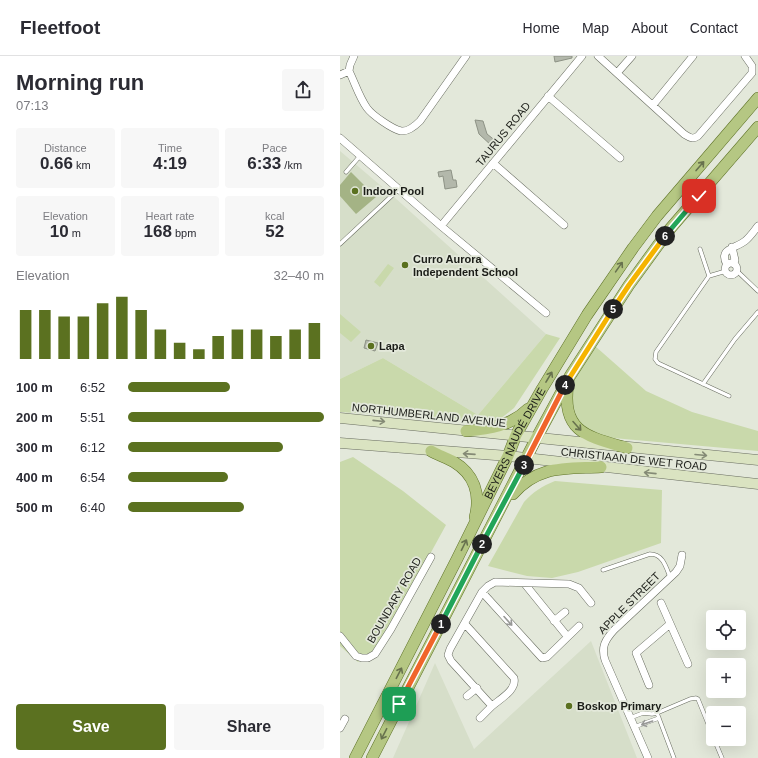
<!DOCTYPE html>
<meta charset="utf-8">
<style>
:root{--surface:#fff;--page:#f7f7f7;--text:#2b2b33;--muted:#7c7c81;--line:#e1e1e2;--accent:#5b7120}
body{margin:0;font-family:Helvetica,sans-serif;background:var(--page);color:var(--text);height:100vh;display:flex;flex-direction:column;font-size:15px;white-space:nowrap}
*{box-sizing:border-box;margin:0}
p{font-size:13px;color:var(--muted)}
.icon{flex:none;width:22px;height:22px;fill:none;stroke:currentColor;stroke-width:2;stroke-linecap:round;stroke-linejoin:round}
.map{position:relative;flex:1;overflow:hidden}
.details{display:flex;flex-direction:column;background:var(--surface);width:340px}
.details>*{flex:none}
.fabs{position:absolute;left:366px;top:554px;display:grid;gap:8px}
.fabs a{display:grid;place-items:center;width:40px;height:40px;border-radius:4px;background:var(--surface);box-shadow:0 4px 16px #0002;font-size:20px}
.pin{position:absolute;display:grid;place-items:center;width:34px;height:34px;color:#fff;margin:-17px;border-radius:8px;box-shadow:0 2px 6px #0006}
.km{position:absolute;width:20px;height:20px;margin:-10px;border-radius:50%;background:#222;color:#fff;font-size:11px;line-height:20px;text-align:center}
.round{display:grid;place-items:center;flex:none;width:42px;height:42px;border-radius:4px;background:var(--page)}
.overview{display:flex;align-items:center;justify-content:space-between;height:68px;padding:0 16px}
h1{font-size:22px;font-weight:600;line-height:30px}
.metrics{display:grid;grid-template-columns:repeat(3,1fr);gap:6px;height:68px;padding:4px 16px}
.metrics div{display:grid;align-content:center;border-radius:4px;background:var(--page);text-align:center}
.metrics b{font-size:17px;font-weight:600}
.metrics small{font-size:11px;font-weight:400}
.metrics p{font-size:11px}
.chart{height:112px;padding:8px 16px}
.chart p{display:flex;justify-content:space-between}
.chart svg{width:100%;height:72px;margin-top:4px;stroke:var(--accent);stroke-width:6}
.action{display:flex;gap:8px;margin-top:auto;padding:8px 16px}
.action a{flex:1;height:46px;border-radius:4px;background:var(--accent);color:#fff;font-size:16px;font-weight:600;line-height:46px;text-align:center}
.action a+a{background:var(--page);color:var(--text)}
ul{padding:0 16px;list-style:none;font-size:13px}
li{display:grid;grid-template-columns:64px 48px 1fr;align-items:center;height:30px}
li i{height:10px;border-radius:5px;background:var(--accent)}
header{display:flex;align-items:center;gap:24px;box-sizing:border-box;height:56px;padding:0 20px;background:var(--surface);border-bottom:1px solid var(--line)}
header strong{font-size:19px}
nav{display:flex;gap:22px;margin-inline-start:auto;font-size:14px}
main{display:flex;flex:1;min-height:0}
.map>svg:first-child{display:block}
</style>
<header>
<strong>Fleetfoot</strong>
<nav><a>Home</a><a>Map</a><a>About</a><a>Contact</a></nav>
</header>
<main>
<section class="details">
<div class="overview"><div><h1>Morning run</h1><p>07:13</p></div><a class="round"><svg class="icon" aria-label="share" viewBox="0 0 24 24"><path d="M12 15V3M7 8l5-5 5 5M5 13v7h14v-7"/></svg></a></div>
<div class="metrics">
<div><p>Distance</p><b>0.66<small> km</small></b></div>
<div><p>Time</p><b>4:19</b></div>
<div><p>Pace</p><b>6:33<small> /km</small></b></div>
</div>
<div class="metrics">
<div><p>Elevation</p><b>10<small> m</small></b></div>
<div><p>Heart rate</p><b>168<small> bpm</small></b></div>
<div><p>kcal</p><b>52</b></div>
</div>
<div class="chart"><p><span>Elevation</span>32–40 m</p>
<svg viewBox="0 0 160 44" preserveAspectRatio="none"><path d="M5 44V14M15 44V14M25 44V18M35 44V18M45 44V10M55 44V6M65 44V14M75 44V26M85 44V34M95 44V38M105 44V30M115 44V26M125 44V26M135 44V30M145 44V26M155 44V22"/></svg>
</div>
<ul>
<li><b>100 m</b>6:52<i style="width:52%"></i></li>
<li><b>200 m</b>5:51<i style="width:100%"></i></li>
<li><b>300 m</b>6:12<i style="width:79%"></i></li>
<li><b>400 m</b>6:54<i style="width:51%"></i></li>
<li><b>500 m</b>6:40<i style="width:59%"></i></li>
</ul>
<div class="action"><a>Save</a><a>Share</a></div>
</section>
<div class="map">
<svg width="418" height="702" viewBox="0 0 418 702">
<rect width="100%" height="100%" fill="#e3e8da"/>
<!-- built -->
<path fill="#d6dec9" d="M0 95 53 140 206 278 138 359 43 302 0 323Z
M251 585 297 702H53L95 607 134 693Z"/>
<!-- green -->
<path fill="#c9d9ab" d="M48 208 54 212 40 231 34 226Z
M0 258 21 276 11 286 0 277Z
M206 278 220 282 174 352 160 363 148 366 133 365 0 356V323L43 302 138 359Z
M255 290 306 335 352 356 418 375V395L273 382C265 381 253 379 246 374 235 365 229 340 233 327 235 320 250 298 255 290Z
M13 401 63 435 106 469 38 593 18 606 0 590V406Z
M215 425 322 434 321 487 238 516 212 522 187 520 148 510 184 446C193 436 202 430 215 425Z"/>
<!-- water -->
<path fill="#a4b385" d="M11 116 36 141 16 158 0 140V129Z"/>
<!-- building -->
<path fill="#b3b8ab" stroke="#8d9285" d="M214 0H232V2L215 6Z
M135 64 143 65 147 78 157 86 153 91 139 78Z
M111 114 113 124H116L117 131 105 133 103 120 99 121 98 116Z
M26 284 38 287 35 295 24 292Z"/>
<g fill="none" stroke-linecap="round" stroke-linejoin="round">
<!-- service casing -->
<g stroke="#686c60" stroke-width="4.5">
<path id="service" d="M6 116 20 100
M0 188 59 133
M360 193 369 220
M386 215 369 220 316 296 315 303 318 307 389 340
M397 215 418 235
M363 328 395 283 418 256
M263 514 310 498C323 498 326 511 330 521
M290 662 303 657 312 658 317 657
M294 671 319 662
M374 683 382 702
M334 702 317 657 350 643 356 642 358 643 373 680"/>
</g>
<!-- minor casing -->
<g stroke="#686c60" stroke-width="8">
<path id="minor" d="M258 0 344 78C349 81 352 84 358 80L412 17V10L405 0
M9 15C15 27 19 41 27 52 32 59 52 73 61 75 68 76 75 70 80 65L126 0
M277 17 292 0
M0 19 9 15 10 9 14 0
M208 40 280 102
M313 49 353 0
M0 82 101 170 206 257
M153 107 224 169
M101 170 242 0
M392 191 395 204 394 208
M385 213a6 6 0 1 1 12 0a6 6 0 1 1-12 0Z
M387 209C378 192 395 193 405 185 410 181 414 175 418 170
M184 527 227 580
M142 536 202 602 207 601 239 570
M321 547 348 608
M214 565 225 556
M125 568 174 622C177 634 160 643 152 650L111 605 108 599 110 593 142 536 148 530 155 526 229 528 239 532 251 547
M0 580 16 600 22 602H28L35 598 51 573 91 501
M309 629 296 597 330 568
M127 640 137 632
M140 662 152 650
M0 672 5 663
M308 702 265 604C261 591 265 584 274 574L336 516 340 510 342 499"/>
</g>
<!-- secondary casing -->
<g stroke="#686c60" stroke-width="11">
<path id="secondary" d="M0 362 418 404
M0 387 168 400 418 428"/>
</g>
<!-- primary casing -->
<g stroke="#5f7328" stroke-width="12">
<g id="primary">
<path d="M228 329C221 377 249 381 287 392"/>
<path d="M126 375C149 373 171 370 188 353"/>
<path d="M91 395C98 399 107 402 114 406 134 418 141 438 135 461"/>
<path d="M173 438C198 409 225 413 261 411"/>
<path id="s1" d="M15 702 117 503 168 400 176 379 202 333 247 259 293 192 317 160 418 42"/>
<path d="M32 702 197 381 230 320 289 229 329 174 418 71"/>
</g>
</g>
<!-- service -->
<use href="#service" stroke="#fff" stroke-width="3.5"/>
<!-- minor -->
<use href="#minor" stroke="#fff" stroke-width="7"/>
<!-- secondary -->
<use href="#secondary" stroke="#dae3c1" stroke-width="10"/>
<!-- primary -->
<use href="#primary" stroke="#b5c783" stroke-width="11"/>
</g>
<!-- one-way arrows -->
<defs><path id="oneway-shaft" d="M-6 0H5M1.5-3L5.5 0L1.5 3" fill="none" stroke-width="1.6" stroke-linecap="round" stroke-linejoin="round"/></defs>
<g stroke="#68724e">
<use href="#oneway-shaft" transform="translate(360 110) rotate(-49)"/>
<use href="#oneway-shaft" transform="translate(279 211) rotate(-55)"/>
<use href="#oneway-shaft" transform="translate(209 321) rotate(-59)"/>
<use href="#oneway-shaft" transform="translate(237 370) rotate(48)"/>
<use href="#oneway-shaft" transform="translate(124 489) rotate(-64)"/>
<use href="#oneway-shaft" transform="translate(59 617) rotate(-63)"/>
<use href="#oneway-shaft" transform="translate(44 678) rotate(117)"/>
</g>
<g stroke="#848a75">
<use href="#oneway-shaft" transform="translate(39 365) rotate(6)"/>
<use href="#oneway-shaft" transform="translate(129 398) rotate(-176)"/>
<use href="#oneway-shaft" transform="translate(361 399) rotate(5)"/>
<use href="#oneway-shaft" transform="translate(310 417) rotate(-174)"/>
</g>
<g stroke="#989997">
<use href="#oneway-shaft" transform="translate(168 565) rotate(48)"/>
<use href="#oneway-shaft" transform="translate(307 667) rotate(161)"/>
</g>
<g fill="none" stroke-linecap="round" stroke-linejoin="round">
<!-- split-1 casing -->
<g stroke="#fff" stroke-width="8">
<path id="split-1" d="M59 648 101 568"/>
</g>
<!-- split-2 casing -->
<g stroke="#fff" stroke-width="8">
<path id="split-2" d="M101 568 142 488"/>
</g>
<!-- split-3 casing -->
<g stroke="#fff" stroke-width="8">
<path id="split-3" d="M142 488 184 409"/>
</g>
<!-- split-4 casing -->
<g stroke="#fff" stroke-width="8">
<path id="split-4" d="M184 409 225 329"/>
</g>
<!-- split-5 casing -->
<g stroke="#fff" stroke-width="8">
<path id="split-5" d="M225 329 273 253"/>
</g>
<!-- split-6 casing -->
<g stroke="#fff" stroke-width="8">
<path id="split-6" d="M273 253 289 229 325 180"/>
</g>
<!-- split-7 casing -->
<g stroke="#fff" stroke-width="8">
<path id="split-7" d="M325 180 359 140"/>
</g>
<!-- split-1 -->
<use href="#split-1" stroke="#f0652b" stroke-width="5"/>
<!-- split-2 -->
<use href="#split-2" stroke="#22a559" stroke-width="5"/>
<!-- split-3 -->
<use href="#split-3" stroke="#22a559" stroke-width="5"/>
<!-- split-4 -->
<use href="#split-4" stroke="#f0652b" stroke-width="5"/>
<!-- split-5 -->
<use href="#split-5" stroke="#f5b400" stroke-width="5"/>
<!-- split-6 -->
<use href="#split-6" stroke="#f5b400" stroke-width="5"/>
<!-- split-7 -->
<use href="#split-7" stroke="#22a559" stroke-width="5"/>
</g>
<!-- markers -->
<g fill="#5b7120" stroke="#e3e8da" stroke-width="1.5">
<circle cx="15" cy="135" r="4"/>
<circle cx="65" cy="209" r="4"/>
<circle cx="31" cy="290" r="4"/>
<circle cx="229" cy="650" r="4"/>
</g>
<g text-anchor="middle" stroke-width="3.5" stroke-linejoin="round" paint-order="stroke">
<!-- street labels -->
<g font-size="11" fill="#1b1d18" stroke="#e3e8da">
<text transform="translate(163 78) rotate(-51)" y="4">TAURUS ROAD</text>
<text transform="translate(89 359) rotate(6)" y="4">NORTHUMBERLAND AVENUE</text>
<text dy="4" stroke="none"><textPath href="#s1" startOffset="353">BEYERS NAUDÉ DRIVE</textPath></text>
<text transform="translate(294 403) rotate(6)" y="4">CHRISTIAAN DE WET ROAD</text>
<text transform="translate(54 544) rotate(-60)" y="4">BOUNDARY ROAD</text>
<text transform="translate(289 547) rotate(-45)" y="4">APPLE STREET</text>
</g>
<!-- poi labels -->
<g font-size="11" font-weight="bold" fill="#1b1d18" stroke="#e3e8da" text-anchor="start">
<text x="23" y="139">Indoor Pool</text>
<text x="73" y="207">Curro Aurora<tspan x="73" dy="13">Independent School</tspan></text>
<text x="39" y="294">Lapa</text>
<text x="237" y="654">Boskop Primary</text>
</g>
</g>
</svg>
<div class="fabs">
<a><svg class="icon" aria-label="locate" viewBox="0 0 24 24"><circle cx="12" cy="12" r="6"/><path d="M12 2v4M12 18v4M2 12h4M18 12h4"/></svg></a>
<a>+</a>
<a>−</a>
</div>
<div class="pin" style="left:59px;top:648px;background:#1e9e55"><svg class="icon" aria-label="arrive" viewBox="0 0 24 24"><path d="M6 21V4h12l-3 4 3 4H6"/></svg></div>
<div class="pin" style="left:359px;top:140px;background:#d93025"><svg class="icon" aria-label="check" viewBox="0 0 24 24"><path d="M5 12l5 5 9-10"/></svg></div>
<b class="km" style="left:101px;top:568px">1</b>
<b class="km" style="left:142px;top:488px">2</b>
<b class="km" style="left:184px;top:409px">3</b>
<b class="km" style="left:225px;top:329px">4</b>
<b class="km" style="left:273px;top:253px">5</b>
<b class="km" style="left:325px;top:180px">6</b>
</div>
</main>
